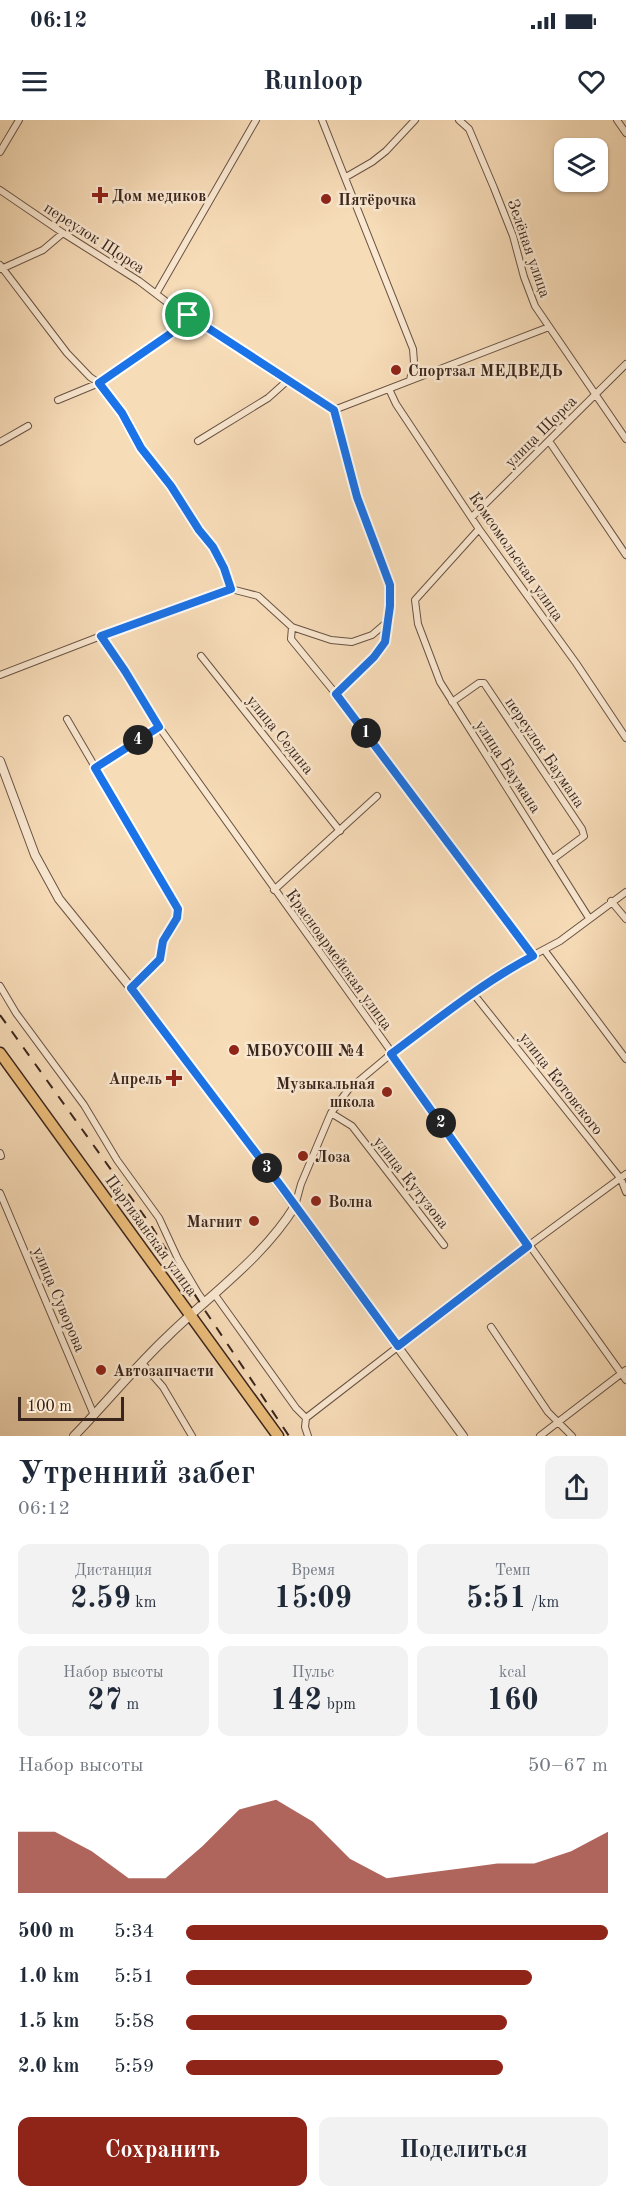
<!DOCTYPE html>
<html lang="ru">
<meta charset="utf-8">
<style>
:root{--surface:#fff;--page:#f2f2f3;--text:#1f2937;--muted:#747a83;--accent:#8f2418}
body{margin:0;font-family:"Old Standard TT",serif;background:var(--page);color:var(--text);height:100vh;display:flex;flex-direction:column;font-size:22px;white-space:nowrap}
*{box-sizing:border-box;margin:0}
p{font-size:20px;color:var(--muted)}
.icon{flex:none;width:33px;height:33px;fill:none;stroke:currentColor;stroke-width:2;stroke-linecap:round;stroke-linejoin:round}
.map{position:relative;height:1316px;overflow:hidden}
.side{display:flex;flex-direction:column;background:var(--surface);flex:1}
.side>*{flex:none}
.fabs{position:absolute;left:554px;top:18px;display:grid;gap:12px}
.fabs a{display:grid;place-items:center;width:54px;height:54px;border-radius:12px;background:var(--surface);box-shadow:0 2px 4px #0004;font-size:30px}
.scale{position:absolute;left:18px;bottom:15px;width:106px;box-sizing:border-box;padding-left:6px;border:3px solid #3a251d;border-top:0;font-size:16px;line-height:21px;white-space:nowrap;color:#3a251d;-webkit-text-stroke:4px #fae8d1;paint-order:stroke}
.pin{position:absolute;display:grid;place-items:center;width:51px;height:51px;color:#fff;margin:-26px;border:3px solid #fff;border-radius:50%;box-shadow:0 2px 6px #0007}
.km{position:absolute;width:30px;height:30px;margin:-15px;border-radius:50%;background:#222;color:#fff;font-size:16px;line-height:30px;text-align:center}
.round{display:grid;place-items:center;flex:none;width:63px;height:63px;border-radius:12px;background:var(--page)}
.summary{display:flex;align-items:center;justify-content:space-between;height:102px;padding:0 18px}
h1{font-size:33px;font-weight:700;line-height:45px}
.figures{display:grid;grid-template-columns:repeat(3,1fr);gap:9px;height:102px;padding:6px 18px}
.figures div{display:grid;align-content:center;border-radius:12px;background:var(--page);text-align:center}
.figures b{font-size:30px;font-weight:700}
.figures small{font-size:16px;font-weight:400}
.figures p{font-size:16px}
.chart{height:168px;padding:12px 18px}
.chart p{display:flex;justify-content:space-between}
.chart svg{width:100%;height:108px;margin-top:6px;fill:var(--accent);opacity:.7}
.cta{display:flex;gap:12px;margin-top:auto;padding:12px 18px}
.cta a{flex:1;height:69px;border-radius:12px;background:var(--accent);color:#fff;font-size:24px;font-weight:700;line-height:69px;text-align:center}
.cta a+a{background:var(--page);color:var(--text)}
ul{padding:0 18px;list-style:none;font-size:20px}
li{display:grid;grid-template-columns:96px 72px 1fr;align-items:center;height:45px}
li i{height:15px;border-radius:8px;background:var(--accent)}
.status{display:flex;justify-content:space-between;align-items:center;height:42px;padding:0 30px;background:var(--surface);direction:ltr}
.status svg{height:16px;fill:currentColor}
header{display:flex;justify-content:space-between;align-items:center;height:78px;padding:0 18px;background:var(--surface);font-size:27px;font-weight:700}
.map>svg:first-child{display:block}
</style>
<div class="status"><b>06:12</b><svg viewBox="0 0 49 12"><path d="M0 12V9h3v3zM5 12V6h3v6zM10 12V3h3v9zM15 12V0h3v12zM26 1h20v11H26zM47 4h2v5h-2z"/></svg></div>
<header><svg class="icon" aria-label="menu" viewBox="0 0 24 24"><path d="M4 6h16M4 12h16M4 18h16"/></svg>Runloop<svg class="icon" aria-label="heart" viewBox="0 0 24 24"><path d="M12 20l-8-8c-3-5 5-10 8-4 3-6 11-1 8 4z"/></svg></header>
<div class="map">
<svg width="626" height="1316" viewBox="0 0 626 1316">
<rect width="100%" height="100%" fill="#f7dcb8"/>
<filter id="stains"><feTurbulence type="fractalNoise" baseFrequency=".00333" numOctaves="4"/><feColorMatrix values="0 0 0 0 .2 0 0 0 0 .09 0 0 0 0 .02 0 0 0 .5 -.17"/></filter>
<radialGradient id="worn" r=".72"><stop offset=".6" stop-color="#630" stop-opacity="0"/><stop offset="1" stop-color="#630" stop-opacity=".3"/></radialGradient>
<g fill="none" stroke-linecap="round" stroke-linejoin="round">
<!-- minor casing -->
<g stroke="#695344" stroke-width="8">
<path id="minor" d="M322 0 413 229 414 242 410 260
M459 0 469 9 494 68 513 116 524 157 535 186 626 319
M617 0 626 13
M0 32 19 0
M346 57 372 42 386 31 415 0
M0 70 63 113 139 161 168 183 334 290 357 377 390 465V486L386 503 372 515 352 522 331 520 292 507 258 476 231 469 101 516 0 555
M0 145 67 233 90 257 99 263 122 293 142 328 171 366 199 410 213 427 224 448 231 469
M1 149 43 130 63 113
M156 174 256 0
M389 269 396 284 479 409 576 543 626 618
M58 280 99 263 170 214 188 195
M334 290 549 207
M198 321 268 278 287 261
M549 321 626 435
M0 322 28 306
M472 397 626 244
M479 409 415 480 418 504 440 562 589 798
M292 507 291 519 336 574 533 835
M101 516 125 551 159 607 626 1260
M201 536 340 711
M336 574 374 537 385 522 386 503
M452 582 479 563H484L582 709 584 716 553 739
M67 599 178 789 177 798 163 821 160 839 131 868
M95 648 159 607
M274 770 377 676
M611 781 626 799
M545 831 626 939
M0 866 16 893 84 985 117 1040 159 1098 178 1139 198 1173 205 1183
M472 872 621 1059 626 1072
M331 993 352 1006 444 1125
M0 1033 1 1036
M0 1073 94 1295
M295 1086 301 1064 331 993 348 970 391 934 472 872 500 853 560 821 626 772
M215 1175 296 1288 306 1298 305 1307 308 1316
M491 1207 548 1292 572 1316
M142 1243 163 1267 192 1316
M306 1298 528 1126 626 1054
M540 1316 626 1250"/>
</g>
<!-- tertiary casing -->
<g stroke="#695344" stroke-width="10">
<path id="tertiary" d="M0 641 35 735 59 779 131 868 233 1002 463 1316
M74 1316C106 1283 135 1247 168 1216 211 1174 263 1138 295 1086"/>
</g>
<!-- primary casing -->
<g stroke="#3a251d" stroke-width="13">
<path id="primary" d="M0 933 278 1316"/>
</g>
<!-- minor -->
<use href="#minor" stroke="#fae8d1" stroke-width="6"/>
<!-- tertiary -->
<use href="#tertiary" stroke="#fae8d1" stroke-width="8"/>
<!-- primary -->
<use href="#primary" stroke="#ecbe7c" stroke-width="10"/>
<!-- rail -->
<path stroke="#3a251d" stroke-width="2" stroke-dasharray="10 10" stroke-linecap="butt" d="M0 895 150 1104 202 1186 289 1316"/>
</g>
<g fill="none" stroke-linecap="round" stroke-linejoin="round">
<!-- route casing -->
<g stroke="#fff" stroke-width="12">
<path id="route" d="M188 195 334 290 357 377 390 465V486L385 522 374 537 336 574 533 836C482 863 438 899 391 934L528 1126 398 1226 281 1066 131 868 160 839 163 821 177 798 178 789 95 648 159 607 125 551 101 516 231 469 224 448 213 427 199 410 171 366 141 328 122 293 99 263 170 214Z"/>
</g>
<!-- route -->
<use href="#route" stroke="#1a73e8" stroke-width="8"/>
</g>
<!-- markers -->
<g fill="#8f2418" stroke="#fae8d1" stroke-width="2">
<path d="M97 66h6v6h6v6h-6v6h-6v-6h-6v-6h6z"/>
<circle cx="326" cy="79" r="6"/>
<circle cx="396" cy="250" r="6"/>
<circle cx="234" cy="930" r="6"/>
<path d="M171 949h6v6h6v6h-6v6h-6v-6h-6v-6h6z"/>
<circle cx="387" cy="972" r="6"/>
<circle cx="303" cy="1036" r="6"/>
<circle cx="316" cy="1081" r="6"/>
<circle cx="254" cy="1101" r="6"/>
<circle cx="101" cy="1250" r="6"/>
</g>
<g text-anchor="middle" stroke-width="5" stroke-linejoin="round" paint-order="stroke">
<!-- poi labels -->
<g font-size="16" font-weight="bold" fill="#3a251d" stroke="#fae8d1" text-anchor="start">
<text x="112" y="81">Дом медиков</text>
<text x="338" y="85">Пятёрочка</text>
<text x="408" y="256">Спортзал МЕДВЕДЬ</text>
<text x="246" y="936">МБОУСОШ №4</text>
<text x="162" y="964" text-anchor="end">Апрель</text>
<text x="375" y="969" text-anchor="end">Музыкальная<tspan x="375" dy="18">школа</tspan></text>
<text x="315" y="1042">Лоза</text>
<text x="328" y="1087">Волна</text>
<text x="242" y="1107" text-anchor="end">Магнит</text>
<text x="113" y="1256">Автозапчасти</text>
</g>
<!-- street labels -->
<g font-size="16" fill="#3a251d" stroke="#fae8d1">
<text transform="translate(95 117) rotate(33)" y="6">переулок Щорса</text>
<text transform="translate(530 128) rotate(71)" y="6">Зелёная улица</text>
<text transform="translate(540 311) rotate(-45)" y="6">улица Щорса</text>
<text transform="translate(517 436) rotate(55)" y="6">Комсомольская улица</text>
<text transform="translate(281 614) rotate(51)" y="6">улица Седина</text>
<text transform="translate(546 632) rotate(56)" y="6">переулок Баумана</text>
<text transform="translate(509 646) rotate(57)" y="6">улица Баумана</text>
<text transform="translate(340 839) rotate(54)" y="6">Красноармейская улица</text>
<text transform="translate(562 963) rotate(52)" y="6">улица Котовского</text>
<text transform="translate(412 1062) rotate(52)" y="6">улица Кутузова</text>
<text transform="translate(152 1115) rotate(54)" y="6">Партизанская улица</text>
<text transform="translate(60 1179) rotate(67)" y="6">улица Суворова</text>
</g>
</g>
<rect width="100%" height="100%" filter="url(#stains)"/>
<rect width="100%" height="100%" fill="url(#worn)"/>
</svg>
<div class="fabs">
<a><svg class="icon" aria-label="layers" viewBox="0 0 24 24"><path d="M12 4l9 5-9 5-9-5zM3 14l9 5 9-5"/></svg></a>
</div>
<div class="scale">100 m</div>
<div class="pin" style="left:188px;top:195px;background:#1e9e55"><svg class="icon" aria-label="arrive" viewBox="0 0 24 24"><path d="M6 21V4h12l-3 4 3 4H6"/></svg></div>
<b class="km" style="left:366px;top:613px">1</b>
<b class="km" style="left:441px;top:1003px">2</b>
<b class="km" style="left:267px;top:1048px">3</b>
<b class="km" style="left:138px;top:620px">4</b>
</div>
<section class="side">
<div class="summary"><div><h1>Утренний забег</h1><p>06:12</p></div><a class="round"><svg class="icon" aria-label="share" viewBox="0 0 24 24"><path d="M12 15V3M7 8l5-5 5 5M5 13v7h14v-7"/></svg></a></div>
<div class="figures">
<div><p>Дистанция</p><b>2.59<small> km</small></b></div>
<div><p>Время</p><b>15:09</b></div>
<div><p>Темп</p><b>5:51<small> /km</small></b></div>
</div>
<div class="figures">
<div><p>Набор высоты</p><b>27<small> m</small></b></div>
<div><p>Пульс</p><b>142<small> bpm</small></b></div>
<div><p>kcal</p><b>160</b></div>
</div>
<div class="chart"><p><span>Набор высоты</span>50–67 m</p>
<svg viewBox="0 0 160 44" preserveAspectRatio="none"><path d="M0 44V19L10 19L20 27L30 38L40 38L50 25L60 10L70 6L80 15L90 30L100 38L110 36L120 34L130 32L140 32L150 27L160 19V44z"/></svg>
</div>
<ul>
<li><b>500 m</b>5:34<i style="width:100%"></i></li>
<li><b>1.0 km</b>5:51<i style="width:82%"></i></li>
<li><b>1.5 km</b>5:58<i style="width:76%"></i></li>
<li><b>2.0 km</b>5:59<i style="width:75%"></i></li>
</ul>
<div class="cta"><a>Сохранить</a><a>Поделиться</a></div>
</section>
